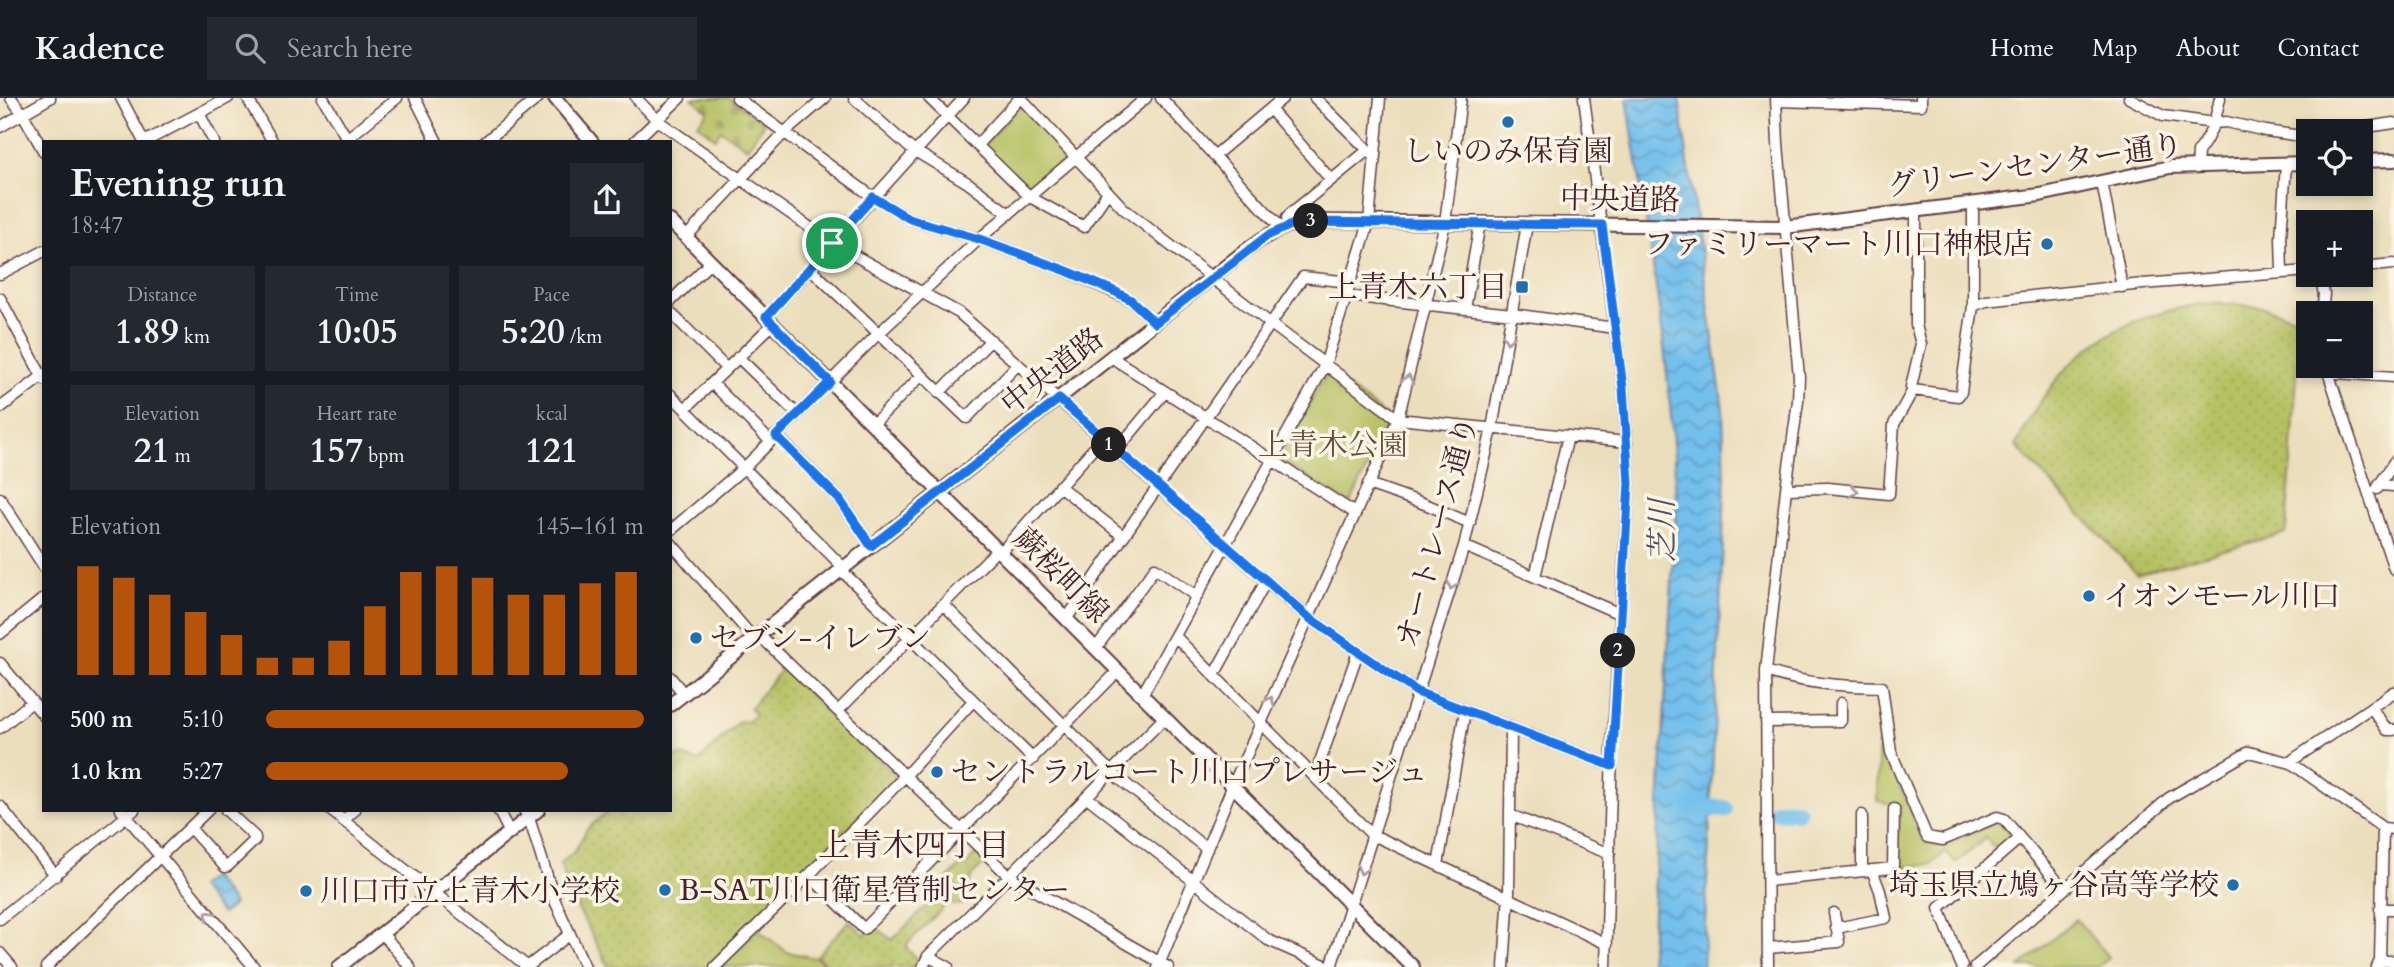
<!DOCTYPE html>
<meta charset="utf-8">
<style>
:root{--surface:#171b24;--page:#242831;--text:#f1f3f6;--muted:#9ea1a6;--line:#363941;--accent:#b45309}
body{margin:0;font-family:Cardo,"Noto Serif JP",serif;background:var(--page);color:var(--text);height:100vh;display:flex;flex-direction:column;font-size:26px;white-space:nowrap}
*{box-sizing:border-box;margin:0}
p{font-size:23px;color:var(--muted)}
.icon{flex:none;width:38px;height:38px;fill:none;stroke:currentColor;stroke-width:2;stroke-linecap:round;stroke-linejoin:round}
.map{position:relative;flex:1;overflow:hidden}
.sheet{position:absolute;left:42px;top:42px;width:630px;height:672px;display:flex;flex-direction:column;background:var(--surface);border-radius:0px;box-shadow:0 4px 10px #0003}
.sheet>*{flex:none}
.fabs{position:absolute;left:2296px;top:21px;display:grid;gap:14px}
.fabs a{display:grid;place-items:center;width:77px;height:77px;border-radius:0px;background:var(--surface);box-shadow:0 4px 10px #0003;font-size:35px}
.pin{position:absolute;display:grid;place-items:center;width:60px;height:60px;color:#fff;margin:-30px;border:4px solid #fff;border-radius:50%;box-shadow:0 2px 7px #0007}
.km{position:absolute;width:35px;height:35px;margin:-18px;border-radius:50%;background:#222;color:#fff;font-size:19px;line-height:35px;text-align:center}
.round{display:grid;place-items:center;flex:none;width:74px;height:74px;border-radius:0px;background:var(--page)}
.headline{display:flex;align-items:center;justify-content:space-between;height:119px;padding:0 28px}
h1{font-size:38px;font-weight:800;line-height:52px}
.figures{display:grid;grid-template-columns:repeat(3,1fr);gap:10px;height:119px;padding:7px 28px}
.figures div{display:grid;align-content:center;border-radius:0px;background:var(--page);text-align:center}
.figures b{font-size:35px;font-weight:800}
.figures small{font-size:19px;font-weight:400}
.figures p{font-size:19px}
.chart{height:196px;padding:14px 28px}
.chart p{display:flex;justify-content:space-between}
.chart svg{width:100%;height:126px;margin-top:7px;stroke:var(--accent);stroke-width:6}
ul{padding:0 28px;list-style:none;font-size:23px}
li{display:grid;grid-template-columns:112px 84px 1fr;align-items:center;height:52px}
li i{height:18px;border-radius:9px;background:var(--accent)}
header{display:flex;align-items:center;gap:42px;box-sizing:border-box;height:98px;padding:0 35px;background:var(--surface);border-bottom:2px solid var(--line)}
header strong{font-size:33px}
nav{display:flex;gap:38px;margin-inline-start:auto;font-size:24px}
.search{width:490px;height:63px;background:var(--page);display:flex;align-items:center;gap:18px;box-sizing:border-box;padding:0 24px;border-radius:0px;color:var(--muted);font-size:26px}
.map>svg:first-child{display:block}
</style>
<header>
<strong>Kadence</strong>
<div class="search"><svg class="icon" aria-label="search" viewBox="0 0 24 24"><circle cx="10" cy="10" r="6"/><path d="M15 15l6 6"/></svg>Search here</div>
<nav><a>Home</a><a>Map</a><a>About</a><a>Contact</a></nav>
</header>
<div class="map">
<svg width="2394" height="869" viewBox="0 0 2394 869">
<defs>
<pattern id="grass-dots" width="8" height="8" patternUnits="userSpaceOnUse" patternTransform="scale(1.75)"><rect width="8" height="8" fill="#b5c163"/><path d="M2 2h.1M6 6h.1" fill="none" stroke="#9da556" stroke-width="1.8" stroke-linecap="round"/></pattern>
<pattern id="cemetery-stones" width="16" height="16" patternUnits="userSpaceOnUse" patternTransform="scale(1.75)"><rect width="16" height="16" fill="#b5c163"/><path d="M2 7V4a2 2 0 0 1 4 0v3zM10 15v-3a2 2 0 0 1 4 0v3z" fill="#9da556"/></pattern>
<pattern id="water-waves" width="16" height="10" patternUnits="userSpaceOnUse" patternTransform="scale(1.75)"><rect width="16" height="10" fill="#73c0ed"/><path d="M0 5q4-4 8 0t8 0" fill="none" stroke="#609bc0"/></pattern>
</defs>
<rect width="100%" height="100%" fill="#fcf5e5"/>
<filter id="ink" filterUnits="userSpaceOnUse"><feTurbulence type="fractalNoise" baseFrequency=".0143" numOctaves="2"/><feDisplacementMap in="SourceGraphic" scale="14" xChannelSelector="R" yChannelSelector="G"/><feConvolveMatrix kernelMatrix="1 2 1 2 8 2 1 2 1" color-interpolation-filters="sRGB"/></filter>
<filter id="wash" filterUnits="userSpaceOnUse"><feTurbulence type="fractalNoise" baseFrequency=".00686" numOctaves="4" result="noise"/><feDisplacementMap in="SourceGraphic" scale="28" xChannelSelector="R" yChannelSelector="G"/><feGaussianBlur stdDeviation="1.57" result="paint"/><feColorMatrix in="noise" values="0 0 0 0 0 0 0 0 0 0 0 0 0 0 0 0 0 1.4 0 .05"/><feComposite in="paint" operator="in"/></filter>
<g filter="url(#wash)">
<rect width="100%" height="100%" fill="#ebdebc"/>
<!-- grass -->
<path fill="url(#grass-dots)" stroke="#807047" stroke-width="2" d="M2214 205 2263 209 2301 221 2286 435 2137 476 2016 348C2056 260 2116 214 2214 205Z
M783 569 894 676 895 683 710 869H609L574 803 560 766 575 753 587 731 609 712H670V664L679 657 698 664 739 623 747 624 755 617 750 610Z
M977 755 986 764 972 778 961 807 947 806 907 846V851L921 865 917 869H831L817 858 849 823 865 837 875 828 892 842 932 803 931 798 962 766 965 768Z"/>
<!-- cemetery -->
<path fill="url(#cemetery-stones)" stroke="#807047" stroke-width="2" d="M692 0H729L764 25 747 50 721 32 715 40 698 26 708 13Z"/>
<!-- park -->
<path fill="#b5c163" stroke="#807047" stroke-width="2" d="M1021 6 1069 56V60L1031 92 1026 90 983 48Z
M1325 278H1333L1387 319 1389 323 1351 404H1346L1283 364 1281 357Z
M1879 631H1883L1888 657 1922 741 1938 748 1996 725C2006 727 2010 732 2010 742L1997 753 1986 740 1956 765 1946 754 1931 766 1896 770 1900 708 1877 703Z
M2076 821 2109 860 2098 869H2020Z
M757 831 787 854 816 860 827 869H720Z"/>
<!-- water -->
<path fill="url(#water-waves)" stroke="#5e708c" stroke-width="2" d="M1627 0H1679L1723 311 1725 387 1722 467 1703 869H1650L1676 410C1673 272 1648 136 1627 0Z
M212 779 234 806 222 816 199 789Z"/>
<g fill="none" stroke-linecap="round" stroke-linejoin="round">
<!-- river -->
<path stroke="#73c0ed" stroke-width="18" d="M1688 709 1724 711
M1777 713H1797"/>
</g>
</g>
<g filter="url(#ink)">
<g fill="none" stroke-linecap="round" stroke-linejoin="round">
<!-- minor casing -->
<g stroke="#623c41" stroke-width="13">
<path id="minor" d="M11 0 23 16 44 54
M121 0 144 44
M247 0 273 44
M323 0 349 44
M415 0 437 44
M636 0 657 22 832 145 959 215 1308 519 1417 594 1612 668
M737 0 873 99 910 121 979 141 1067 173 1131 202 1155 225
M854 0 910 50 968 85 1009 116
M929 0 1030 99 1084 129 1108 94
M1021 0 1124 111 1271 226 1398 321 1627 344
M1161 0 1281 130
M1315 0 1372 56
M1584 0 1623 290 1629 385 1612 652 1606 869
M2129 0 2163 18 2214 25 2226 24 2266 33 2308 39
M1776 3 1921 7V0
M1270 11 1331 82
M199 15 214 44
M0 29 50 0
M2340 33 2394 25
M144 44 228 0
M343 44 397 0
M485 44 538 0
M634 44 680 0
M977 47 1020 0
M1214 58 1283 0
M2197 70 2198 54C2211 38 2216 20 2220 0
M2102 84 2122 189
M1289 126 1287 120 1291 115 1368 52
M686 139 784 35 825 0
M2361 169 2394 166
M810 170 967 320 1018 266
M2282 175 2281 140 2286 66
M0 176 44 153
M2320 177 2324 196 2322 215
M1347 198 1512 216 1615 230
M0 200 44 282
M670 204 711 164
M1973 208 1986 203 2143 186 2308 173
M1465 211 1480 125
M670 214 726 270
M766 219 964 0
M738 259 797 316
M1111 259 1355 415
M2326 268 2394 471
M2337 275 2394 279
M712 285 770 343
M1913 292 1911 289 1921 246 1916 227V112
M939 295 991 242
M670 296 844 470
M0 310 44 277
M685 311 773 226
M873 326 922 277
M776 337 840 402 871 448
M1116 353 1164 295
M1368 386 1425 406 1470 425
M2379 387 2394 388
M1059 388 1123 438
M1786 391 1828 390 1889 396 1894 326 1913 292 1958 298 1961 294 1973 208V105
M2377 391 2394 364
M0 400 44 469
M670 433 744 370 878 236 979 141 1146 0
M670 444 755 542
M1464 448 1620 516
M1001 454 1102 341
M842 473 1033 661
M1535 479 1568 338
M944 507 1111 674 1207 751
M1067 520 1303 179 1351 184
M0 536 44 500
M760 538 1009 778 1168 869
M1175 538 1371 736 1607 846
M1096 550 1155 470 1196 498
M0 565 44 618
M1766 573C1804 586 1842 588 1882 589L1891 654 1927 739 1943 742 1997 719 2004 721 2020 740
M1214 577 1266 483
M670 579 684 596
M1142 597 1325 267 1369 124 1380 0
M973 603 905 678 809 777 864 831 1118 573
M2371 609 2387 632H2394
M838 613 998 451
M1766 624 1841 623V605
M0 630 32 604
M2291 665 2294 661 2394 594
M1315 678 1358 554
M1087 699 1268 842 1329 869
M0 708 56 778
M121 712 254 869
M330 712 528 869
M498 712 510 735
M524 712 529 720 555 803 585 869
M1510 717 1610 756
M343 723 355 712
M190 730 225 769 228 768 255 742V739L226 712
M1438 767 1465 613
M1862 773V717
M1768 783 1893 770 1894 711
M2380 811H2394
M0 821 134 712
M1836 830 1886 820 1880 793 1872 772
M382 835 410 869
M1768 850 1839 844 1834 815
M0 855 12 869
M928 858 948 869
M2380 863H2394
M46 869 208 712
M527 869 569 837
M715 869 809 777
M923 869 928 858 1009 778 1165 619
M1158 869 1233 687 1398 321 1445 125 1461 0
M1331 869 1464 448 1492 331 1527 126
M1504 869 1509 795 1511 632
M1768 869 1766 573 1786 391 1798 303 1799 279 1778 46 1776 0
M1962 869 1939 810 2020 740 2064 791
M1975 869 2169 700 2249 654 2291 665 2383 730 2394 731
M2377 869 2380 863 2383 730"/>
</g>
<!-- major casing -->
<g stroke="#623c41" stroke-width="16">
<path id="major" d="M555 0 592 44
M2361 63 2394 62
M670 123 1413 869
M670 607 1211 180C1240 158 1270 128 1307 123L1785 129 2040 97 2170 69 2308 65
M339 869 538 712"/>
</g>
<!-- minor -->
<use href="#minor" stroke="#fff" stroke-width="10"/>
<!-- major -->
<use href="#major" stroke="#fff" stroke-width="12"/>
</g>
<!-- one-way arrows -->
<defs><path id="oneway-chevron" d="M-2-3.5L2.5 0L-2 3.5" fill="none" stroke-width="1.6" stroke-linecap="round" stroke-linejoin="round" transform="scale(1.75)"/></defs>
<g stroke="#ae9aa0">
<use href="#oneway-chevron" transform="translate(1508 241) rotate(100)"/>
<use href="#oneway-chevron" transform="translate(1408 281) rotate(-77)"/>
<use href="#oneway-chevron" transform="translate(1854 393) rotate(6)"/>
<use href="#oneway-chevron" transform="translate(1452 487) rotate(108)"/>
<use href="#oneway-chevron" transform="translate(1270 603) rotate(-66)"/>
<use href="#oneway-chevron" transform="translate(1362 772) rotate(106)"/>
<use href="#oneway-chevron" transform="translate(209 817) rotate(-130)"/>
</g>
</g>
<g fill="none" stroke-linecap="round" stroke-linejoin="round" filter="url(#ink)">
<!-- route casing -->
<g stroke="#fff" stroke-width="14">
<path id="route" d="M873 99 910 121 979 141 1067 173 1116 194 1131 202 1155 225 1267 138 1298 124 1602 127 1623 290 1629 385 1612 668 1417 594 1308 519 1059 301 871 448 840 402 776 338 830 284 766 219Z"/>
</g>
<!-- route -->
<use href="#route" stroke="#1a73e8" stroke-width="9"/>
</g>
<!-- markers -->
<g fill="#1f6fb2" stroke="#fcf5e5" stroke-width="2.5">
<circle cx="1508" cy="24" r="7"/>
<circle cx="2047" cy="146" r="7"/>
<rect x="1515" y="182" width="14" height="14" rx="3.5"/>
<circle cx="2089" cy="498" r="7"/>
<circle cx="696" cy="540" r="7"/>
<circle cx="937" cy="674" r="7"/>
<circle cx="2233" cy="787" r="7"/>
<circle cx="665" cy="792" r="7"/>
<circle cx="306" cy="793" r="7"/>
</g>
<g text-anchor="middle" stroke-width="7" stroke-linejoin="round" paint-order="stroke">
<!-- poi labels -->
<g font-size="30" fill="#4a1f2b" stroke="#fcf5e5" text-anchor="start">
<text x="1508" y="63" text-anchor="middle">しいのみ保育園</text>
<text x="2033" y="156" text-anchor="end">ファミリーマート川口神根店</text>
<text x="1508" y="199" text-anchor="end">上青木六丁目</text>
<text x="2103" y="508">イオンモール川口</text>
<text x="710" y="550">セブン-イレブン</text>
<text x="951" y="684">セントラルコート川口プレサージュ</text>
<text x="2219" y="797" text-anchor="end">埼玉県立鳩ヶ谷高等学校</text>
<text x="679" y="802">B-SAT川口衛星管制センター</text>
<text x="320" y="803">川口市立上青木小学校</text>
</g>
<!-- street labels -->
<g font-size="30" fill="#4a1f2b" stroke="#fcf5e5">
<text transform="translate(2035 67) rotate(-8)" y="10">グリーンセンター通り</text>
<text transform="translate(1620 101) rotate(1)" y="10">中央道路</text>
<text transform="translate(1052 273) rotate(-38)" y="10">中央道路</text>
<text transform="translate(1437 434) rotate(-75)" y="10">オートレース通り</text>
<text transform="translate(1061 477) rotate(45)" y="10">蕨桜町線</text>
</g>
<!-- park labels -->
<g font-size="30" fill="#6a503c" stroke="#fcf5e5">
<text x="1333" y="357">上青木公園</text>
</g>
<!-- water labels -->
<g font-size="32" font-style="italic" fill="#564f65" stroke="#fcf5e5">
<text transform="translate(1662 433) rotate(-91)" y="11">芝川</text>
</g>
<!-- neighbourhood labels -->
<g font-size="32" fill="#4a1f2b" stroke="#fcf5e5">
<text x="914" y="758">上青木四丁目</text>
</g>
</g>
</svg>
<div class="fabs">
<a><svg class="icon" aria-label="locate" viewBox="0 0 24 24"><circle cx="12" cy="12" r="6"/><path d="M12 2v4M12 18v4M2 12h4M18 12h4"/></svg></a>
<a>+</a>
<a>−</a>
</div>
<div class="pin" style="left:832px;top:145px;background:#1e9e55"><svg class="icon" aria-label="arrive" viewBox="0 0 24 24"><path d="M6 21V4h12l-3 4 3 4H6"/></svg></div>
<b class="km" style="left:1109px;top:347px">1</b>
<b class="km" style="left:1618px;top:553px">2</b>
<b class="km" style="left:1311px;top:123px">3</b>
<section class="sheet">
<div class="headline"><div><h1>Evening run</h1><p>18:47</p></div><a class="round"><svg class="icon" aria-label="share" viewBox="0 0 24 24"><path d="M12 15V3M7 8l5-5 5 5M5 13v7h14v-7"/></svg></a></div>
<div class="figures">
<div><p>Distance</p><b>1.89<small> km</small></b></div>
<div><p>Time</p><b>10:05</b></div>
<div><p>Pace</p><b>5:20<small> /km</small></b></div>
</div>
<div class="figures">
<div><p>Elevation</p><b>21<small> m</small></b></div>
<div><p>Heart rate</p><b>157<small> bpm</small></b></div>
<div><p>kcal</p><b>121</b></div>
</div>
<div class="chart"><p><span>Elevation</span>145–161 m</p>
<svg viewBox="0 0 160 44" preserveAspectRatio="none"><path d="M5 44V6M15 44V10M25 44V16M35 44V22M45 44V30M55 44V38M65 44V38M75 44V32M85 44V20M95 44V8M105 44V6M115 44V10M125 44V16M135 44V16M145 44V12M155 44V8"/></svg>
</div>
<ul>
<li><b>500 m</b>5:10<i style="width:100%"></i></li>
<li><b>1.0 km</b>5:27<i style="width:80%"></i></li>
</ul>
</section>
</div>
